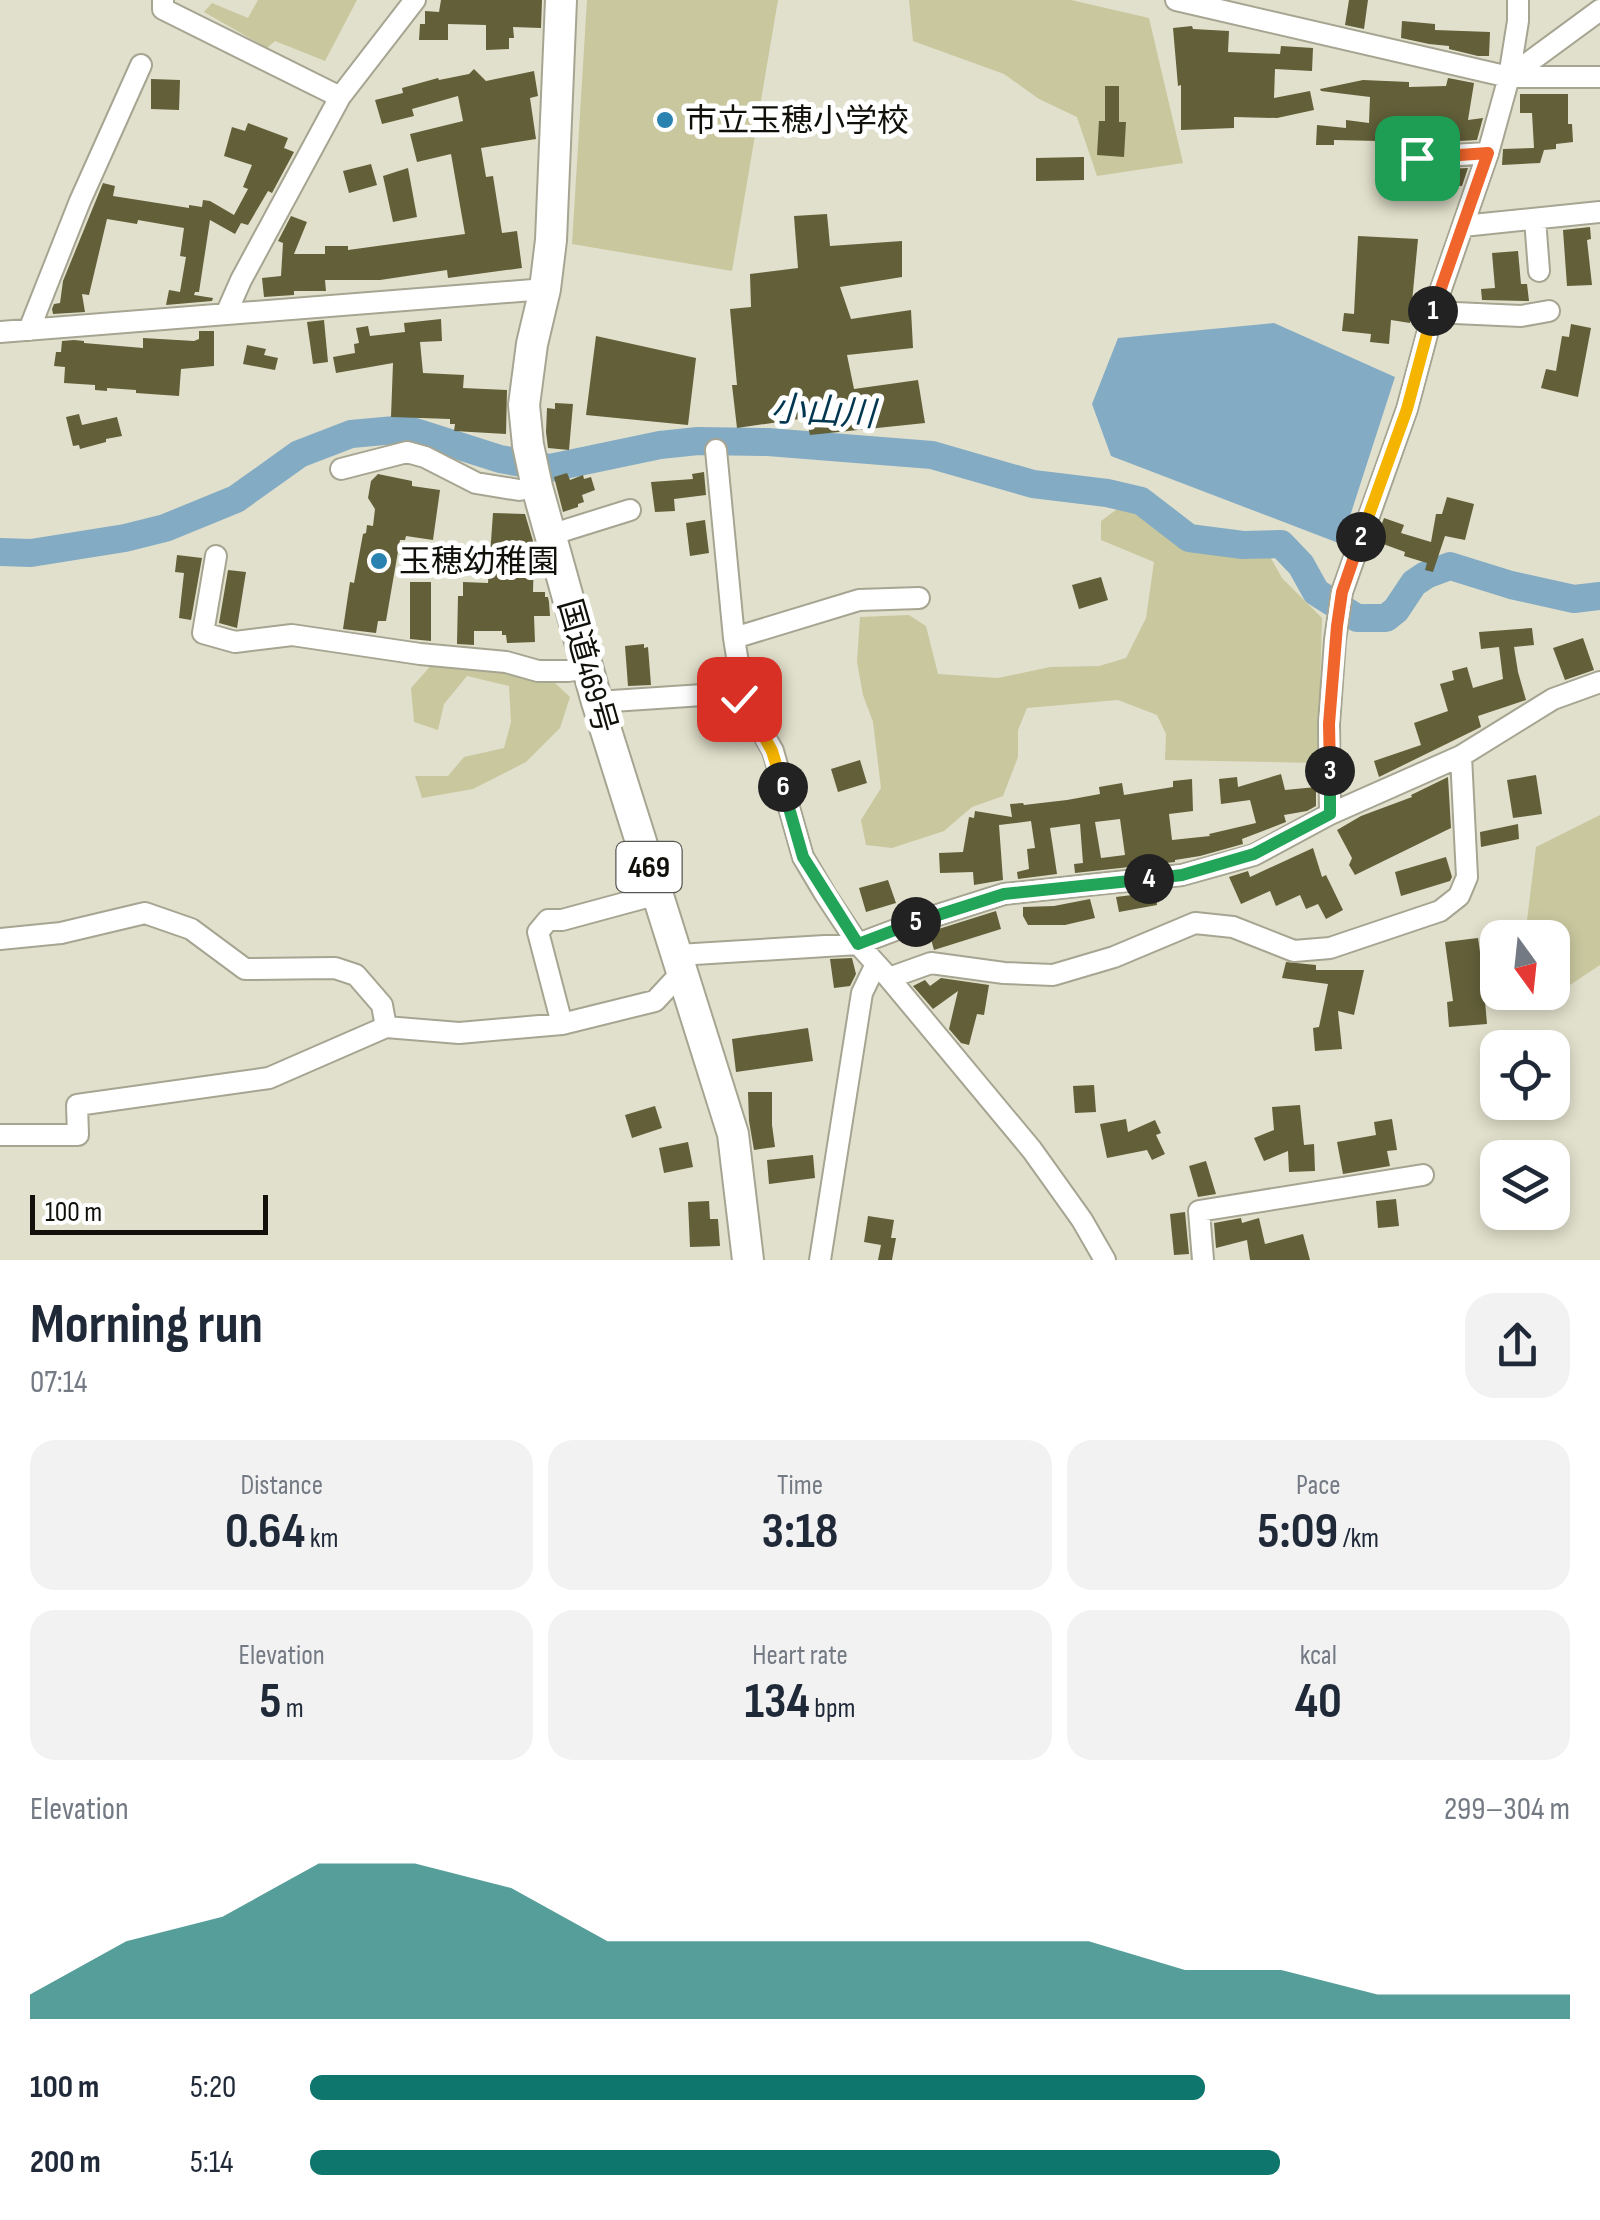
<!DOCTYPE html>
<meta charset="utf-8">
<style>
:root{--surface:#fff;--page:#f2f2f3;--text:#1f2937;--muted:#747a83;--accent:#0f766e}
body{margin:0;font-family:"Sofia Sans Condensed","Noto Sans JP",sans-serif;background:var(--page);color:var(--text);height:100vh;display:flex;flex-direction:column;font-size:38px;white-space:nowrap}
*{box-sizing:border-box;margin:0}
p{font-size:32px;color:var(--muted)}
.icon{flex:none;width:55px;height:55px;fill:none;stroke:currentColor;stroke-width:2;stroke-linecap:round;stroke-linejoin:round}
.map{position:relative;height:1260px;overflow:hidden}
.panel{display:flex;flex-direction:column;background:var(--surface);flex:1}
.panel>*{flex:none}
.needle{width:65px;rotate:165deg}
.buttons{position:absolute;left:1480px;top:920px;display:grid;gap:20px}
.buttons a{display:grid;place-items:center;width:90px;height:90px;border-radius:20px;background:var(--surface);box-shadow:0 5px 15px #0003;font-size:50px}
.scale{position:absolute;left:30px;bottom:25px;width:238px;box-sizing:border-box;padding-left:10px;border:5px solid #11100a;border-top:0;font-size:28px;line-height:35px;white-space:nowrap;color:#11100a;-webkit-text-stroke:8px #fff;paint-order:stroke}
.pin{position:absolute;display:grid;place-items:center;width:85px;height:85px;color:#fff;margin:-42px;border-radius:20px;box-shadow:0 5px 15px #0006}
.km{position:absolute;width:50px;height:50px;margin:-25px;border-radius:50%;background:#222;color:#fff;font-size:28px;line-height:50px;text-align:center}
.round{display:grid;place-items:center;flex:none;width:105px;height:105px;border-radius:30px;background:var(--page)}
.headline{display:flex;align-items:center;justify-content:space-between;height:170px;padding:0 30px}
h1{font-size:55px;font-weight:700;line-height:75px}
.metrics{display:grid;grid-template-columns:repeat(3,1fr);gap:15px;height:170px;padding:10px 30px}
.metrics div{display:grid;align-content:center;border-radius:25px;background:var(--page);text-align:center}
.metrics b{font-size:50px;font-weight:700}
.metrics small{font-size:28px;font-weight:400}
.metrics p{font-size:28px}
.chart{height:280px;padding:20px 30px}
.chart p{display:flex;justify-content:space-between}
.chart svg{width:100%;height:180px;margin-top:10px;fill:var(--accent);opacity:.7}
ul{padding:0 30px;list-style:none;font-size:32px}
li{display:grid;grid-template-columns:160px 120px 1fr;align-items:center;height:75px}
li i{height:25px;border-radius:12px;background:var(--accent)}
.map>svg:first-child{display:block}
</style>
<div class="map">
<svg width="1600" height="1260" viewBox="0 0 1600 1260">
<rect width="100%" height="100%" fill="#e1e0cc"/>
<!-- green -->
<path fill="#c9c79e" d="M258 0H357L325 61 275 41 267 48 204 12 212 3 248 18Z
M587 0H778L732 271 572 244Z
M909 0H1071L1149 18 1183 163 1097 176 1077 117 1039 99 1004 74 913 41Z
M1124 504 1197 546 1263 544 1282 578 1322 618 1318 763 1165 760 1166 734 1157 715 1118 700 1027 708 1018 730V757L1003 796 972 807 944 831 892 848 866 845 861 820 881 788 873 722 863 695 857 662 860 617 909 615 926 626 938 674 998 678 1050 667 1099 666 1126 658 1146 618 1154 562 1101 540V521Z
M434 662 509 672 555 683 570 697 560 728 526 762 473 789 422 798 415 776H448L464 757 504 748 511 722 509 686 467 676 444 704 438 730 414 722 411 688Z
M1600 815V965L1561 991 1553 990 1552 938 1525 937 1536 847Z"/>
<!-- water -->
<path fill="#84abc4" d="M1274 323 1395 377 1341 544 1111 456 1092 404 1118 338Z"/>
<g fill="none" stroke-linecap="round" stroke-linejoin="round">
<!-- river -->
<path stroke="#84abc4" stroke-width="28" d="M0 552 31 553 125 538 165 528 236 499 299 454 351 434 406 429 500 459 550 468 660 445 698 441 768 442 932 455 1033 484 1107 493 1141 501 1189 538 1243 545 1281 544 1301 565 1316 592 1357 618H1386L1396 610 1414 583 1426 575 1450 566 1511 585 1574 599 1600 596"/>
</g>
<!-- building -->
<path fill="#625f39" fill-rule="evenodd" d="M441 0H542L541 28 513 27 514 38H509V49L486 50V25L448 24V40H419L420 24H425V11L439 12Z
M1349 0H1368L1364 29 1345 25Z
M1402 21 1435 24V30L1490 32 1489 56H1478L1449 49V46L1429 44 1401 38Z
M1192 26 1193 29 1229 31 1228 52 1280 54 1281 46 1313 48 1312 71 1275 69 1274 98 1310 91 1314 110 1277 118 1234 117V128L1181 130V85L1178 86 1173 28Z
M474 69 486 81 534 71 538 96 530 98 536 139 481 148 486 177 493 176 502 233 517 231 522 268 448 278 447 270 380 280H325L326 291H294V295L264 297 262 278 281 276 283 243 278 241 291 216 307 222 294 254H325V246H348V250L465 234 451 154 417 162 410 134 463 121 458 96 412 109 414 116 382 124 375 100 403 93 402 88 438 78 439 80 469 74Z
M1448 78 1474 83 1468 120 1483 118 1477 140 1426 143 1425 123 1386 131 1385 138H1379V141L1334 140V145H1316L1317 125 1346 128V120L1369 123 1370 97 1321 91 1320 89 1363 80 1409 82V87L1446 86Z
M151 79 180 80 179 110 151 109Z
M1105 86H1119V122H1126L1124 157 1097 155 1099 121H1105Z
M1520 94H1568V124H1572L1573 142 1556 144V149L1544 150 1540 163 1502 165 1503 149 1534 148 1532 113H1520Z
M248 123 288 138 284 148 294 152 272 193 268 191 248 225 241 223 235 234 210 220 199 292H195L194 295 213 298 212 301 166 305 169 290 180 292 186 257 180 256 184 228 138 220 137 224 107 219 89 295 82 294 85 312 53 314 52 309 54 304 60 303 63 281 103 183 115 186 113 196 189 208V205L202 207 203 200 210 201 234 215 248 189 243 187 252 165 224 156 232 127 245 131Z
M1084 157V180L1036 181V158Z
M371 164 377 185 349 193 343 171Z
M408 168 417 217 393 222 383 176Z
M1468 168 1462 186 1439 185 1440 189H1436L1437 198 1416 199 1415 173H1428V170Z
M827 214 830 246 902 241V277L840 287 851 319 911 310 913 348 847 355 854 389 918 380 925 423 810 435 806 418 737 428 732 385H737L730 309 751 307 750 274 798 268 794 216Z
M1590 227 1591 239 1587 240 1592 285 1567 286 1563 230Z
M1358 236 1418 239 1410 323 1391 320 1389 344 1370 342 1371 334 1342 331 1344 313 1354 314Z
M1518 251 1521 284H1527L1529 301 1482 300 1481 289 1495 288 1492 253Z
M441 319 442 341 420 342 423 373 464 375 463 388 507 390 506 434 454 431 455 424H450V419L391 417 393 363 336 373 333 357 355 353 354 344 359 343 356 328 368 326 370 336 405 332 404 323Z
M324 320 328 362 313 364 307 322Z
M1571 324 1591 328 1578 397 1541 388 1546 369 1556 371 1562 336 1569 337Z
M199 331H214V366L181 369 179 396 136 393V390L107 388V391L95 390V385L64 383 65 367 54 366 56 352H61L62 341 74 340 84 341V343L143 348V338L194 341 199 339Z
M596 336 696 358 688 425 586 415Z
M247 345 266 349 264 355 278 358 275 370 243 364Z
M555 403 573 404 569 450 548 448 546 432 547 408 555 409Z
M79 414 82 425 117 417 122 436 106 439V442L80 449 79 445 73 446 66 417Z
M704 472 706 495 674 499 675 511 655 512 651 482 693 479 692 474Z
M567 473 570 480 583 475 584 479 591 477 595 490 582 495 584 502 578 504V507L563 512 554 477Z
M378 474 412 481V486L440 490 433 540 406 536 405 540H400L386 621H378L376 633 343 629 350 582 354 583 363 534 366 533 367 525 373 526 375 509 368 498 371 481Z
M1447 497 1474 504 1465 540 1445 536 1433 572 1425 570 1427 563 1404 556 1405 552 1375 541 1384 518 1404 525 1401 533 1431 542 1436 514H1442Z
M493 513 525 514 533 541 532 553H534L533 592H545V597H548L549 602 550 616H534L535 642 507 643 506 635H502V631H474V645L457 644 458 596H463V582L488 583Z
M705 520 709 553 690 556 686 523Z
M177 555 202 558 191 620 179 618 184 573 175 572Z
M228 570 246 572 237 628 219 623Z
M1101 577 1108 600 1079 609 1072 585Z
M410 582H431V641L410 639Z
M1532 628 1534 645 1514 647 1518 672 1526 700 1478 716 1481 727 1379 777 1374 761 1421 745 1414 723 1448 711 1440 684 1454 680 1452 671 1467 667 1473 688 1503 679 1499 647 1481 649 1479 632Z
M1583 638 1594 670 1565 680 1553 648Z
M644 644V648L648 647 651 685 628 686 625 646Z
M860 760 867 783 838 792 831 769Z
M1281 774 1285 790 1316 787V806L1307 811 1284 815 1286 822 1242 839 1243 844 1200 856 1175 860V862L1075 873 1074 864 1083 863 1080 824 1050 828 1057 874 1018 879 1017 872 1029 869 1027 849 1035 848 1031 821 999 825 1003 880 974 885 973 872 940 873 939 853 963 852 969 817 974 818 975 811 1012 817 1010 804 1023 803 1024 805 1067 800 1100 794 1099 787 1122 783 1124 795 1173 787V781L1192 779 1193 811 1169 814 1172 840 1210 836 1209 834 1256 823 1250 800 1221 804 1219 779 1237 777 1238 787ZM1120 819 1125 855 1101 858 1095 822Z
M1536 775 1542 814 1513 818 1507 780Z
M1448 777 1451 828 1355 875 1349 865 1352 858 1337 830 1361 816 1412 797 1411 795Z
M1518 824 1519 839 1481 847 1480 832Z
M1313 848 1322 877 1326 875 1343 910 1326 919 1318 904 1306 909 1300 895 1276 906 1270 891 1241 904 1229 877 1248 871 1250 877Z
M1446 857 1452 877 1450 881 1401 896 1395 872Z
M888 880 896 903 866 912 859 888Z
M1156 892 1157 905 1119 912 1116 897Z
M1090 899 1095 918 1065 925H1028L1023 916V907L1054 906Z
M996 911 1001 929 934 950 929 932Z
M1478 938 1480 952 1490 950 1493 977 1483 978 1487 1024 1449 1027 1447 1002 1453 1001 1445 942Z
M852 958 856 974 850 986 834 988 830 959Z
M1286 962 1316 965V970H1364L1354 1015 1338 1011 1342 1049 1315 1051 1313 1028 1319 1027 1328 984 1282 978Z
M941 978 989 985 984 1015 977 1014 969 1045 961 1043 949 1029 958 991 933 1009 913 986 925 980 930 986Z
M808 1028 813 1061 736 1072 732 1039Z
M1094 1085 1096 1112 1075 1113 1073 1086Z
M748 1092H772V1125L775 1147 754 1150 749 1121Z
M1300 1105 1304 1145 1314 1144 1315 1171 1289 1172 1288 1151 1264 1161 1254 1138 1274 1130 1272 1107Z
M655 1106 662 1128 632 1138 625 1115Z
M1126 1119 1128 1132 1155 1120 1161 1133 1156 1135 1165 1154 1152 1160 1147 1150 1107 1158 1100 1124Z
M1392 1119 1397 1150 1387 1151 1390 1166 1343 1174 1337 1142 1376 1135 1374 1122Z
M688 1142 693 1167 664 1173 659 1148Z
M813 1155 815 1178 769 1184 767 1160Z
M1206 1161 1216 1194 1198 1197 1189 1166Z
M1396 1199 1399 1226 1378 1228 1376 1201Z
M709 1201 710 1219H718L720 1246 690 1247 688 1202Z
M1185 1212 1189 1254 1174 1255 1170 1214Z
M868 1216 894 1220 891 1238H896L892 1260H878L881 1245 864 1242Z
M1241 1218 1242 1223 1259 1218 1265 1244 1303 1234 1310 1260H1250L1247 1240 1216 1248 1214 1223Z"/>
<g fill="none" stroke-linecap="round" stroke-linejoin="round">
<!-- minor casing -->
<g stroke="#a6a592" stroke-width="24">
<path id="minor" d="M163 0V9L340 97
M1176 0 1509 77H1600
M1509 77 1600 10
M1417 157 1488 153
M1535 219 1539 271
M1463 226 1600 212
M1433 312 1521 316 1549 311
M226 314 241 280 340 97 415 0
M29 330 80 201 141 65
M0 332 545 289
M716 450 734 638
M341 469 407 452 425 457 476 483 519 490 537 487
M550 535 630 510
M216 556 203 633 235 642 292 635 420 654 506 662 538 671H568L588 668
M744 700 734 638 859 600 919 598
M597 702 718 694 744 700 773 751 803 857 825 894 858 944 889 978 1032 1150 1082 1220 1105 1260
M1330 814 1329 724 1335 640 1342 592 1407 409 1433 312 1488 153 1509 77 1518 21V0
M0 939 61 933 145 913 191 929 245 969 335 968 356 975 382 1005 386 1027
M678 955 858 944 922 920 1004 894 1182 875 1254 855 1330 814 1461 756 1553 699 1600 682
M889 978 931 963 1004 973 1053 975 1114 957 1195 923 1233 927 1294 951 1330 948 1440 911 1459 896 1467 877 1461 756
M562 1024 538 932 548 920H562L658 894
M0 1135H78L77 1105 269 1078 386 1027 459 1033 562 1024 655 1001 681 973
M820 1260 862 993 876 964
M1203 1260 1199 1211 1423 1175"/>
</g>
<!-- highway casing -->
<g stroke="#a6a592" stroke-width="34">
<path id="highway" d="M561 0 551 240 545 289 532 344 524 405 528 445 537 487 597 702 733 1134 748 1260"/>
</g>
<!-- minor -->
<use href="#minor" stroke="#fff" stroke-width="20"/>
<!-- highway -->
<use href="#highway" stroke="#fff" stroke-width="30"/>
</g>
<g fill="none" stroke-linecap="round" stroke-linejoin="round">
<!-- split-1 casing -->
<g stroke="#fff" stroke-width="20">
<path id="split-1" d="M1417 158 1488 153 1433 311"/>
</g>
<!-- split-2 casing -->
<g stroke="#fff" stroke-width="20">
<path id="split-2" d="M1361 537 1407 409 1433 311"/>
</g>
<!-- split-3 casing -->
<g stroke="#fff" stroke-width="20">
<path id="split-3" d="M1330 771 1329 724 1337 626 1342 592 1361 537"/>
</g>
<!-- split-4 casing -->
<g stroke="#fff" stroke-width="20">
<path id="split-4" d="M1149 879 1182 875 1254 854 1330 814V771"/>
</g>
<!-- split-5 casing -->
<g stroke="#fff" stroke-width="20">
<path id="split-5" d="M916 922 1004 894 1149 879"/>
</g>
<!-- split-6 casing -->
<g stroke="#fff" stroke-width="20">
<path id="split-6" d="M783 787 803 857 858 944 916 922"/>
</g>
<!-- split-7 casing -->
<g stroke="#fff" stroke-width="20">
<path id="split-7" d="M739 699 744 700 772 751 783 787"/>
</g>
<!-- split-1 -->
<use href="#split-1" stroke="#f0652b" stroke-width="12"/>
<!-- split-2 -->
<use href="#split-2" stroke="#f5b400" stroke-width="12"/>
<!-- split-3 -->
<use href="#split-3" stroke="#f0652b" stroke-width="12"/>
<!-- split-4 -->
<use href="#split-4" stroke="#22a559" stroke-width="12"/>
<!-- split-5 -->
<use href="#split-5" stroke="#22a559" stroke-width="12"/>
<!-- split-6 -->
<use href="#split-6" stroke="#22a559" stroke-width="12"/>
<!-- split-7 -->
<use href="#split-7" stroke="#f5b400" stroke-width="12"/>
</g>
<!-- markers -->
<g fill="#2982b0" stroke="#fff" stroke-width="4">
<circle cx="665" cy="120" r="10"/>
<circle cx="379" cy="561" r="10"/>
</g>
<g text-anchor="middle" stroke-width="10" stroke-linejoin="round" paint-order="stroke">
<!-- shield labels -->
<rect fill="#fff" stroke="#585854" stroke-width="2.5" x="616.5" y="842" width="65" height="50" rx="8"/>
<g font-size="30" font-weight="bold" fill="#11100a">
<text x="649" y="877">469</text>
</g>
<!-- poi labels -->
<g font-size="32" fill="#11100a" stroke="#fff" text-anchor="start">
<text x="685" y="131">市立玉穂小学校</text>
<text x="399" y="572">玉穂幼稚園</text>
</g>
<!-- street labels -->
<g font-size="32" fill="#11100a" stroke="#fff">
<text transform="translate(588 666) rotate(74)" y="11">国道469号</text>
</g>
<!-- water labels -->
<g font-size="35" font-style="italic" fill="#003650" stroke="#fff">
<text transform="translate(823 411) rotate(3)" y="12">小山川</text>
</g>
</g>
</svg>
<div class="buttons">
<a><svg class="needle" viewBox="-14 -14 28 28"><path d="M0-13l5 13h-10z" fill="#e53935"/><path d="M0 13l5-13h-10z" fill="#747a83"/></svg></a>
<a><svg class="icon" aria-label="locate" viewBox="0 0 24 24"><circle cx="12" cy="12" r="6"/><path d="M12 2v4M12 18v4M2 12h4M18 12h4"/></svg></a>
<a><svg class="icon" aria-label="layers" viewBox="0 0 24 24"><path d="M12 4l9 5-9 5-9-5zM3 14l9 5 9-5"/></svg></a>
</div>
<div class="scale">100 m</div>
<div class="pin" style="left:1417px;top:158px;background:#1e9e55"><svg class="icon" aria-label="arrive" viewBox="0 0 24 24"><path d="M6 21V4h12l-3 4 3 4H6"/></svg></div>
<div class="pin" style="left:739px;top:699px;background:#d93025"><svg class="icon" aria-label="check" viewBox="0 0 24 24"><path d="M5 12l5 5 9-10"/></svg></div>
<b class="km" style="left:1433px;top:311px">1</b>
<b class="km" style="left:1361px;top:537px">2</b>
<b class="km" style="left:1330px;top:771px">3</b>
<b class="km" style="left:1149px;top:879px">4</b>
<b class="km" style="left:916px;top:922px">5</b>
<b class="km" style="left:783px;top:787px">6</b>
</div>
<section class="panel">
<div class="headline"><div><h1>Morning run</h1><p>07:14</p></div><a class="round"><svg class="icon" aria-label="share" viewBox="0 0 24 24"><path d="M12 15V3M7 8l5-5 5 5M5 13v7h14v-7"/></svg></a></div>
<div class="metrics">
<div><p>Distance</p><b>0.64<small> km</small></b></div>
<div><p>Time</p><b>3:18</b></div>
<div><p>Pace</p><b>5:09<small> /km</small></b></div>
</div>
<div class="metrics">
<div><p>Elevation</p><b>5<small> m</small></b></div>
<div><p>Heart rate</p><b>134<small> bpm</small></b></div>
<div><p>kcal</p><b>40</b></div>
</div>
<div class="chart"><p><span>Elevation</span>299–304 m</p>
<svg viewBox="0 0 160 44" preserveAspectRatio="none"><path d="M0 44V38L10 25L20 19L30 6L40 6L50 12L60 25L70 25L80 25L90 25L100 25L110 25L120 32L130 32L140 38L150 38L160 38V44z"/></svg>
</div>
<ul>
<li><b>100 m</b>5:20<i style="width:71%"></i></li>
<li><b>200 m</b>5:14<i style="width:77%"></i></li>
</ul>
</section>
